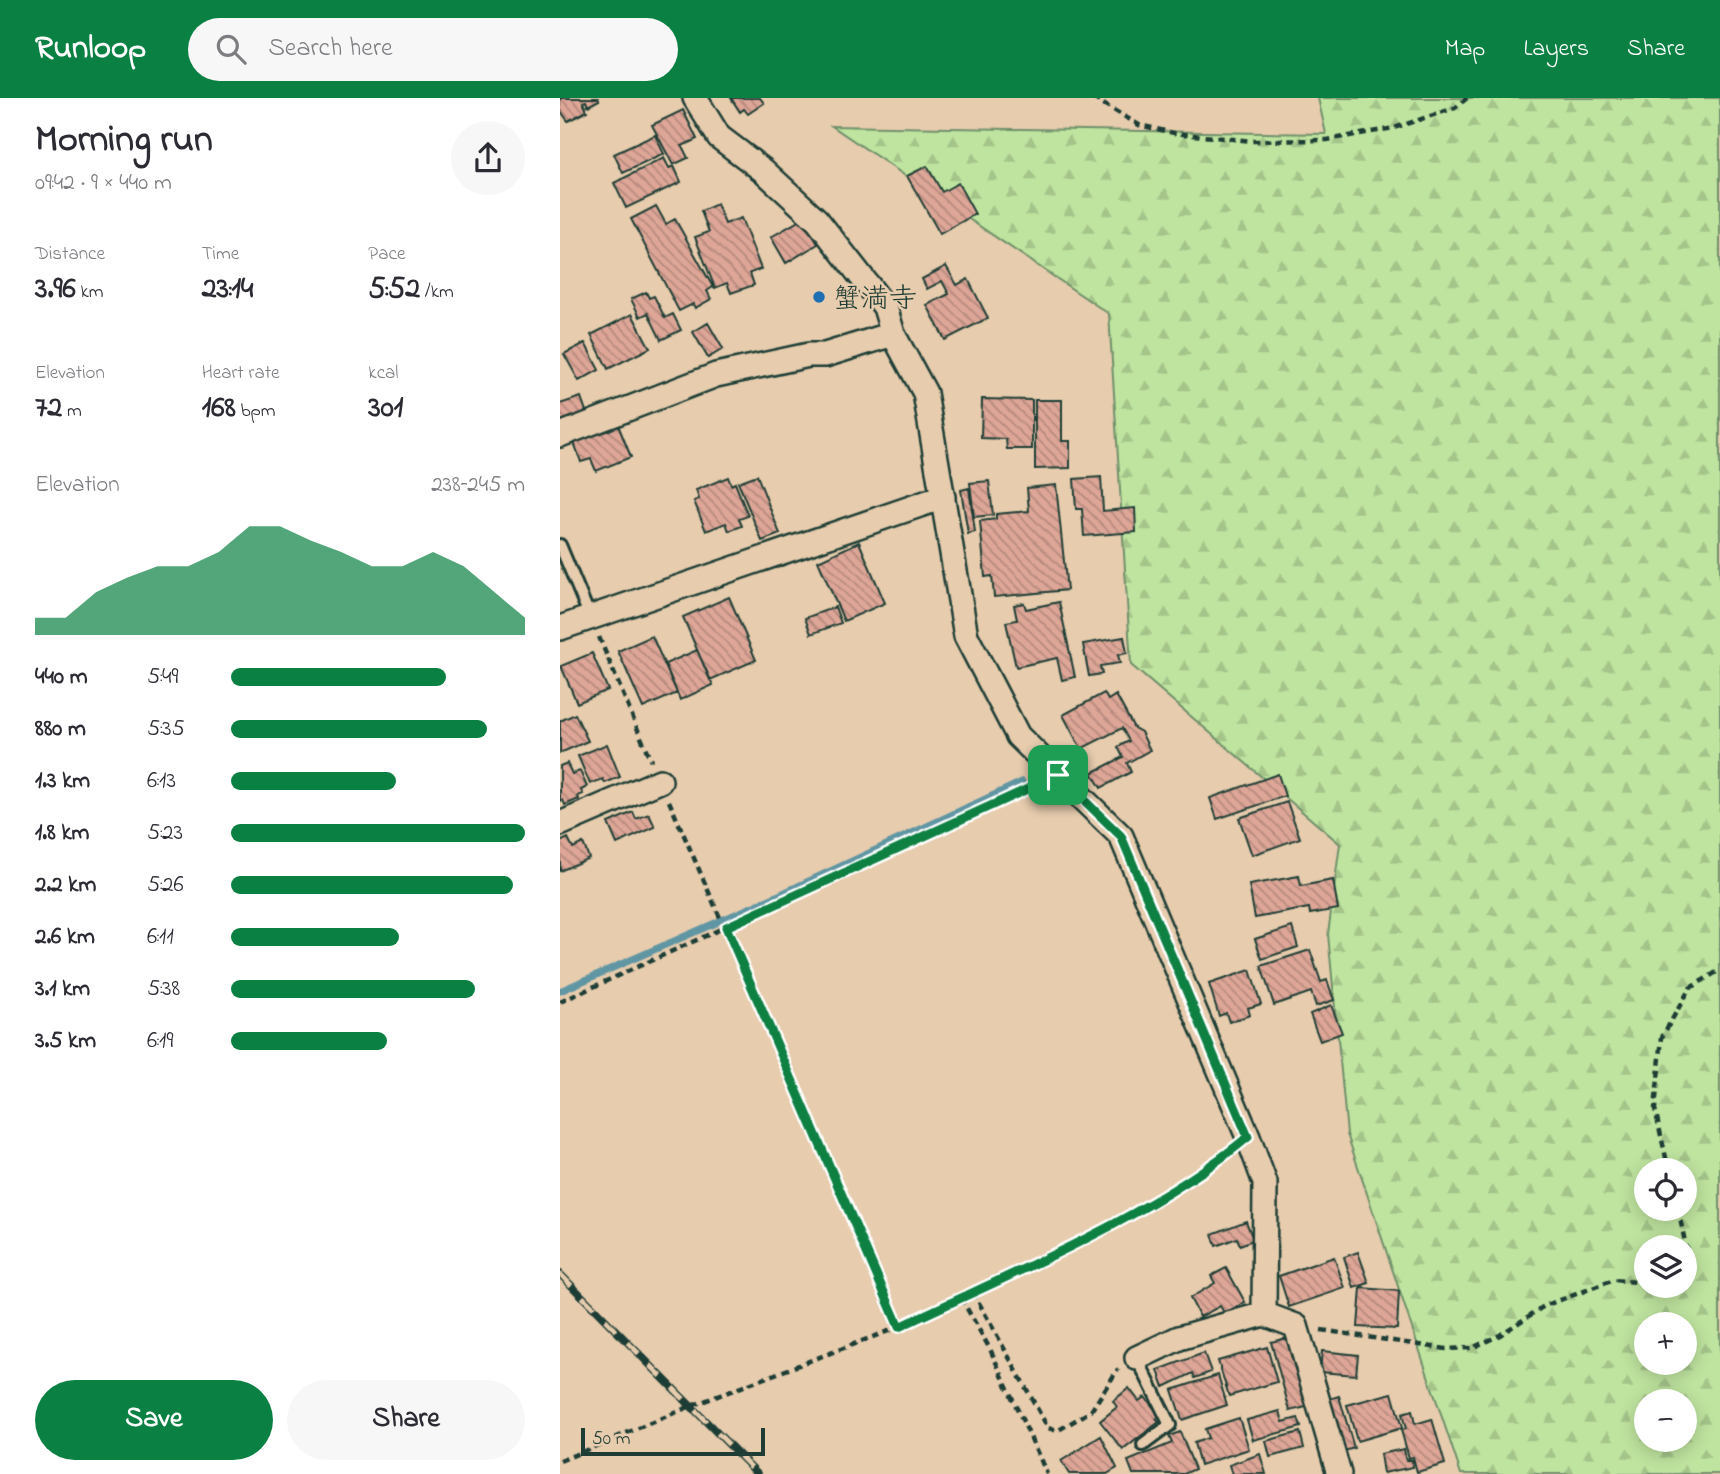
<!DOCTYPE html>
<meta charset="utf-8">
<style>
:root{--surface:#fff;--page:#f7f7f7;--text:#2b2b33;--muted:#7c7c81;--accent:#0b8043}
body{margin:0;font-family:"Indie Flower","Klee One",sans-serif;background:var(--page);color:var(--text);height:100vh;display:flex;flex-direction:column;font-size:26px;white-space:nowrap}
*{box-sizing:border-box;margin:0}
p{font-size:23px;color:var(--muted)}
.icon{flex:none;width:38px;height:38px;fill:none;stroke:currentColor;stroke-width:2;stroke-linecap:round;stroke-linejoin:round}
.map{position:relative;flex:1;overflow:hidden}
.panel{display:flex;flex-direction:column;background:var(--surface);width:560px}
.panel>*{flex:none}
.buttons{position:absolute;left:1074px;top:1060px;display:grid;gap:14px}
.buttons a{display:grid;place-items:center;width:63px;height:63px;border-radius:50%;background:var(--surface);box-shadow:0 4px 18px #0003;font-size:35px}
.scale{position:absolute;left:21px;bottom:18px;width:184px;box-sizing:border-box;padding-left:7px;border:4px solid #1f3d34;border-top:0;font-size:19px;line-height:24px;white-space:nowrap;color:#1f3d34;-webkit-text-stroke:5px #e7ccae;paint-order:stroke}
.pin{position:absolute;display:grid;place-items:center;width:60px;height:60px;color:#fff;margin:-30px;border-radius:14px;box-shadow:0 4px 10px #0006}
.round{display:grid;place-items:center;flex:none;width:74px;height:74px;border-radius:37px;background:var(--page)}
.summary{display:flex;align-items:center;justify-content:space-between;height:119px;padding:0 35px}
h1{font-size:38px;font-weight:700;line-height:52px}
.figures{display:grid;grid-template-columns:repeat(3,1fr);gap:10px;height:119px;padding:7px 35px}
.figures div{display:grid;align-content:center}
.figures b{font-size:30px;font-weight:700}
.figures small{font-size:19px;font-weight:400}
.figures p{font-size:19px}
.chart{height:196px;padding:14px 35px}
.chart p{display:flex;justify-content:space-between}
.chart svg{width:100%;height:126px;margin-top:7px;fill:var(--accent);opacity:.7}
.action{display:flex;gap:14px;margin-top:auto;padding:14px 35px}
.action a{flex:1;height:80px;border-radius:42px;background:var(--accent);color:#fff;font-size:28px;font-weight:700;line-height:80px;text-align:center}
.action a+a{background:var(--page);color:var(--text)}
ul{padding:0 35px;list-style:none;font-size:23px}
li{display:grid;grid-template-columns:112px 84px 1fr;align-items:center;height:52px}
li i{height:18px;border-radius:9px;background:var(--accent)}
header{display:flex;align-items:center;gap:42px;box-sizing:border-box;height:98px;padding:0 35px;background:var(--accent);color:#fff}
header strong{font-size:33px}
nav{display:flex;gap:38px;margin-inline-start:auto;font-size:24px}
.search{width:490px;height:63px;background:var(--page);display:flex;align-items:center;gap:18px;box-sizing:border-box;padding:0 24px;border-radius:38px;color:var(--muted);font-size:26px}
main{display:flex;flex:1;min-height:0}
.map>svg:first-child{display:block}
</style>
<header>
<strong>Runloop</strong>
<div class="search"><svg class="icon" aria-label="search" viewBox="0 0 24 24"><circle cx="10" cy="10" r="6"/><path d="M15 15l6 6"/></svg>Search here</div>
<nav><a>Map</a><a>Layers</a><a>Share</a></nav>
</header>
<main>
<section class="panel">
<div class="summary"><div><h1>Morning run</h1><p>09:42 · 9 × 440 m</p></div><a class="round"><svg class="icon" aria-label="share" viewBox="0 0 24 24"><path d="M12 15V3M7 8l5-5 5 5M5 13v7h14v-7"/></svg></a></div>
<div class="figures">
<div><p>Distance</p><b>3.96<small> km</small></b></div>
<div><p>Time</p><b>23:14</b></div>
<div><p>Pace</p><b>5:52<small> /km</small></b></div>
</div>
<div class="figures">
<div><p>Elevation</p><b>72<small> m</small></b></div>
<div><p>Heart rate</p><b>168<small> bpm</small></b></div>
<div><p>kcal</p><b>301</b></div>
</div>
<div class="chart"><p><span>Elevation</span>238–245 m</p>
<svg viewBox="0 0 160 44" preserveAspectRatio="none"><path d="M0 44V38L10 38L20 29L30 24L40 20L50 20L60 15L70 6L80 6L90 11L100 15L110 20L120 20L130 15L140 20L150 29L160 38V44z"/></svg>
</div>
<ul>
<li><b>440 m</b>5:49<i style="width:73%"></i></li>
<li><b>880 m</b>5:35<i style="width:87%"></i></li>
<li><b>1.3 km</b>6:13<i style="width:56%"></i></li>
<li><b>1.8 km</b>5:23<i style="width:100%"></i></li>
<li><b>2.2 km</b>5:26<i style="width:96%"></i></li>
<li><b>2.6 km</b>6:11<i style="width:57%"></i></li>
<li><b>3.1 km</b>5:38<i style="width:83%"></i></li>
<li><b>3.5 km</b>6:19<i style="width:53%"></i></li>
</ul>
<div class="action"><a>Save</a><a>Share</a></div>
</section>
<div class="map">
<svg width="1160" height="1376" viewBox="0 0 1160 1376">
<defs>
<pattern id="forest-firs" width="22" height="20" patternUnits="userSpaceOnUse" patternTransform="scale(1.75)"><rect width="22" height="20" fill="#bfe49f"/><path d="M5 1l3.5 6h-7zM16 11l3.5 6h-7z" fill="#a4c48a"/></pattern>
<pattern id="building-back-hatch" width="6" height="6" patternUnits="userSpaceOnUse" patternTransform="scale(1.75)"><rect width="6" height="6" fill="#dea697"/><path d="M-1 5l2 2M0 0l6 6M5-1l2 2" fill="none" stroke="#b3887c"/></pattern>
</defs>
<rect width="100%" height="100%" fill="#e7ccae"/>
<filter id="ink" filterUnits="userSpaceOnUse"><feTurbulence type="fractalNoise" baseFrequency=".0143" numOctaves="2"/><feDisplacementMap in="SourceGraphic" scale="14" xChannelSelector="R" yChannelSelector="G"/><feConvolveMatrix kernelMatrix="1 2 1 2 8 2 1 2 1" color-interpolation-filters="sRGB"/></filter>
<g filter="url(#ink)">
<!-- forest -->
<path fill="url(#forest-firs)" stroke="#6f906a" stroke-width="2" fill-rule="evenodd" d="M758 0H1160V1376H901L787 1036 768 836 780 746 571 567 549 216 272 28 766 36ZM1087 1073H1125V1111H1087ZM1087 1150H1125V1188H1087ZM1087 1227H1125V1265H1087ZM1087 1304H1125V1342H1087Z"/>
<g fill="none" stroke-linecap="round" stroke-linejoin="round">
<!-- stream -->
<path stroke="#6096a3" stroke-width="7" d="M0 893 219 797 462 684"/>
</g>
<!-- building -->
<path fill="url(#building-back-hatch)" stroke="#1f3d34" stroke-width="2" d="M0 0H38L39 2 28 8 26 3 23 4 27 13 8 23 0 12Z
M171 0H200L204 5 188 16 184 11 180 14Z
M123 12 137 41 122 48 128 60 113 67 92 27Z
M95 37 104 56 63 75 54 56Z
M104 60 109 70 114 68 121 84 66 110 54 85Z
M367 68 382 94 398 85 415 116 380 136 347 78Z
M157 106 165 126 181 120 201 171 190 175 194 187 171 195 167 185 155 190 135 139 149 134 141 113Z
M96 108 106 126 115 121 153 189 147 193 151 201 135 210 133 206 119 213 71 121Z
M244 120 258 146 226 165 211 139Z
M386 168 397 187 408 181 428 220 385 242 367 207 389 196 382 183 367 191 362 181Z
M86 194 89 200 94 198 105 220 113 216 121 232 101 242 88 215 80 219 71 201Z
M72 216 90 250 48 271 31 237Z
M148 225 163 251 148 260 133 234Z
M25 245 39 272 19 283 4 256Z
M21 299 28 319 0 330V306Z
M422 301 472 302V351H447L446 341 421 340Z
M475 302H502V343H510V370L475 371Z
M58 327 71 359 36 373 31 361 21 364 14 344Z
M197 377 220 436 202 443 178 384Z
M168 379 171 387 175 385 188 418 179 421 182 428 169 433 166 425 146 433 134 403 139 401 136 392Z
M541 379 543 413 575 410 576 434 524 438 522 411H516L514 381Z
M429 383 433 417 414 419 410 385Z
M496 387 507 492 434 499 432 478 425 479 420 423 436 421V416L469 413 467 390Z
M409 390 415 434 408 436 401 392Z
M299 444 325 505 284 523 258 463Z
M169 499 196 562 150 582 123 519Z
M499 504 515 579 502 582 497 560 456 569 446 524 457 522 454 507 464 505 466 511Z
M275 509 281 525 251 536 245 520Z
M92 538 117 595 83 610 58 553Z
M564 539 567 555 558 557 560 565 540 568 542 576 529 578 523 546Z
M137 552 153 587 120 602 105 566Z
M32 555 48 592 17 605 1 568Z
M544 595 548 602 556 597 574 630 581 634 590 652 567 665 571 674 541 690 532 675 563 659 558 649 569 643 562 630 521 651 503 617Z
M15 616 28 643 0 655V623Z
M47 646 60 679 45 685 43 681 30 686 18 658Z
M7 665 12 676 20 673 27 689 21 692 23 696 18 698 19 701 5 707 3 702 0 703V668Z
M718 676 725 698 657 721 650 700Z
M727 704 740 740 692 757 679 720Z
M73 714 76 721 89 716 95 729 57 746 48 725Z
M8 740 13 750 23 745 29 760 0 773V744Z
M739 778 741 788 773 782 778 811 750 816 749 810 695 820 689 787Z
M732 829 738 849 702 861 695 841Z
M750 852 761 884 767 882 774 902 756 908 751 894 714 907 701 868Z
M690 872 701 906 688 910 690 917 669 924 666 915 659 918 649 886Z
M771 907 782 935 760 943 750 916Z
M686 1123 693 1142 680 1147 677 1140 656 1148 652 1136Z
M798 1154 809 1185 794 1190 784 1159Z
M774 1159 785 1190 729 1209 719 1178Z
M666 1170 685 1204 665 1216 660 1208 640 1219 630 1200 655 1185 651 1178Z
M801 1190 839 1193 837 1231 798 1229Z
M731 1239 750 1308 730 1313 711 1244Z
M707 1249 717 1284 669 1298 658 1263Z
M762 1253 798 1257 796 1277 760 1274Z
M644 1255 651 1274 635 1280 633 1275 604 1289 598 1272Z
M658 1277 667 1307 622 1322 612 1292Z
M569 1290 579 1303 585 1299 600 1318 596 1321 599 1324 563 1352 540 1323 557 1309 553 1303Z
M832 1295 842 1330 797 1343 787 1307Z
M779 1298 794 1350 781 1354 766 1302Z
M720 1313 723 1324 738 1320 741 1329 693 1342 687 1322Z
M852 1313 855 1326 872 1321 885 1366 857 1374 853 1359 849 1360 841 1332 846 1331 842 1316Z
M679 1320 689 1351 640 1367 634 1345 648 1340 645 1331Z
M620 1334 635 1371 624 1376H573L568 1363 612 1345 609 1338Z
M740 1334 744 1350 710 1359 706 1343Z
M541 1338 557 1370 547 1376H509L501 1363Z
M844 1351 846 1362H852L853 1369 823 1375 820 1356Z
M700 1356 706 1376H672L669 1367Z"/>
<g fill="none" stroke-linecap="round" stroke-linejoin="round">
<!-- service casing -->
<g stroke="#1f3d34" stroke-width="16">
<path id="service" d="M0 447 30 519
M577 1260 610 1327 583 1347"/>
</g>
<!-- minor casing -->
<g stroke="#1f3d34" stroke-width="28">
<path id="minor" d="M135 0 159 39 204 73 257 122 325 209 333 236 365 295 406 538 458 638 561 738 688 1039 705 1085 704 1216 736 1228 779 1376
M0 337 156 277 249 257H265L333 236
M0 530 383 399
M0 726 100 683
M577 1260 619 1240 704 1216"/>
</g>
<!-- path -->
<path stroke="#1f3d34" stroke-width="4.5" stroke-dasharray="7 5" stroke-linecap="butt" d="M533 0 579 27 614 35 692 43 767 42 834 30 895 10 907 0
M39 539 91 663
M109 703 339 1229
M0 904 478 687
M1109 1073 1095 1011 1102 939 1130 890 1160 872
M1118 1111 1129 1163 1125 1180
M413 1194 488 1330 497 1333 531 1313 558 1271
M401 1200 430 1251 487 1376
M761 1232 886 1251 912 1250 940 1237 984 1208 1054 1182 1087 1185
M0 1363 131 1308 339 1229 532 1137 656 1066 671 1053"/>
<!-- service -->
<use href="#service" stroke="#e7ccae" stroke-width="10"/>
<!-- minor -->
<use href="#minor" stroke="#e7ccae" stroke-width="23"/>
<!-- rail casing -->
<g stroke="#1f3d34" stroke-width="8">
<path id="rail" d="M0 1176 198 1376"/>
</g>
<!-- rail -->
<use href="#rail" stroke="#e7ccae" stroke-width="5" stroke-dasharray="16" stroke-linecap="butt"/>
</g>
</g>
<g fill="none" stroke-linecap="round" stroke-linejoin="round" filter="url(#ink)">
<!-- route casing -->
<g stroke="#fff" stroke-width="14">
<path id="route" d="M498 677 561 738 688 1039C590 1120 454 1174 339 1229L166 829Z"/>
</g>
<!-- route -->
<use href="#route" stroke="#0b8043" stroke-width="9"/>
</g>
<!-- markers -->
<circle fill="#1f6fb2" stroke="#e7ccae" stroke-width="2.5" cx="259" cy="199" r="7"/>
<g text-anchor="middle" stroke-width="5" stroke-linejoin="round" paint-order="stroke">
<!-- poi labels -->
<g font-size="28" fill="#1f3d34" stroke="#e7ccae" text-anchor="start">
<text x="273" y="209">蟹満寺</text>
</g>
</g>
</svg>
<div class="buttons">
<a><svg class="icon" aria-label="locate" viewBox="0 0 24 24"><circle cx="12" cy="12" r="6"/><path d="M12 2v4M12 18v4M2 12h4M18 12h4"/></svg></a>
<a><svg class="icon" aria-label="layers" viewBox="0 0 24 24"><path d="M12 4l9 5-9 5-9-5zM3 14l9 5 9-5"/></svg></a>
<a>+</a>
<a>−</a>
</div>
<div class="scale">50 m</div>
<div class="pin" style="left:498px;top:677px;background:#1e9e55"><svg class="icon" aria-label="arrive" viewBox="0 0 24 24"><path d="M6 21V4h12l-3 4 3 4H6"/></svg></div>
</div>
</main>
